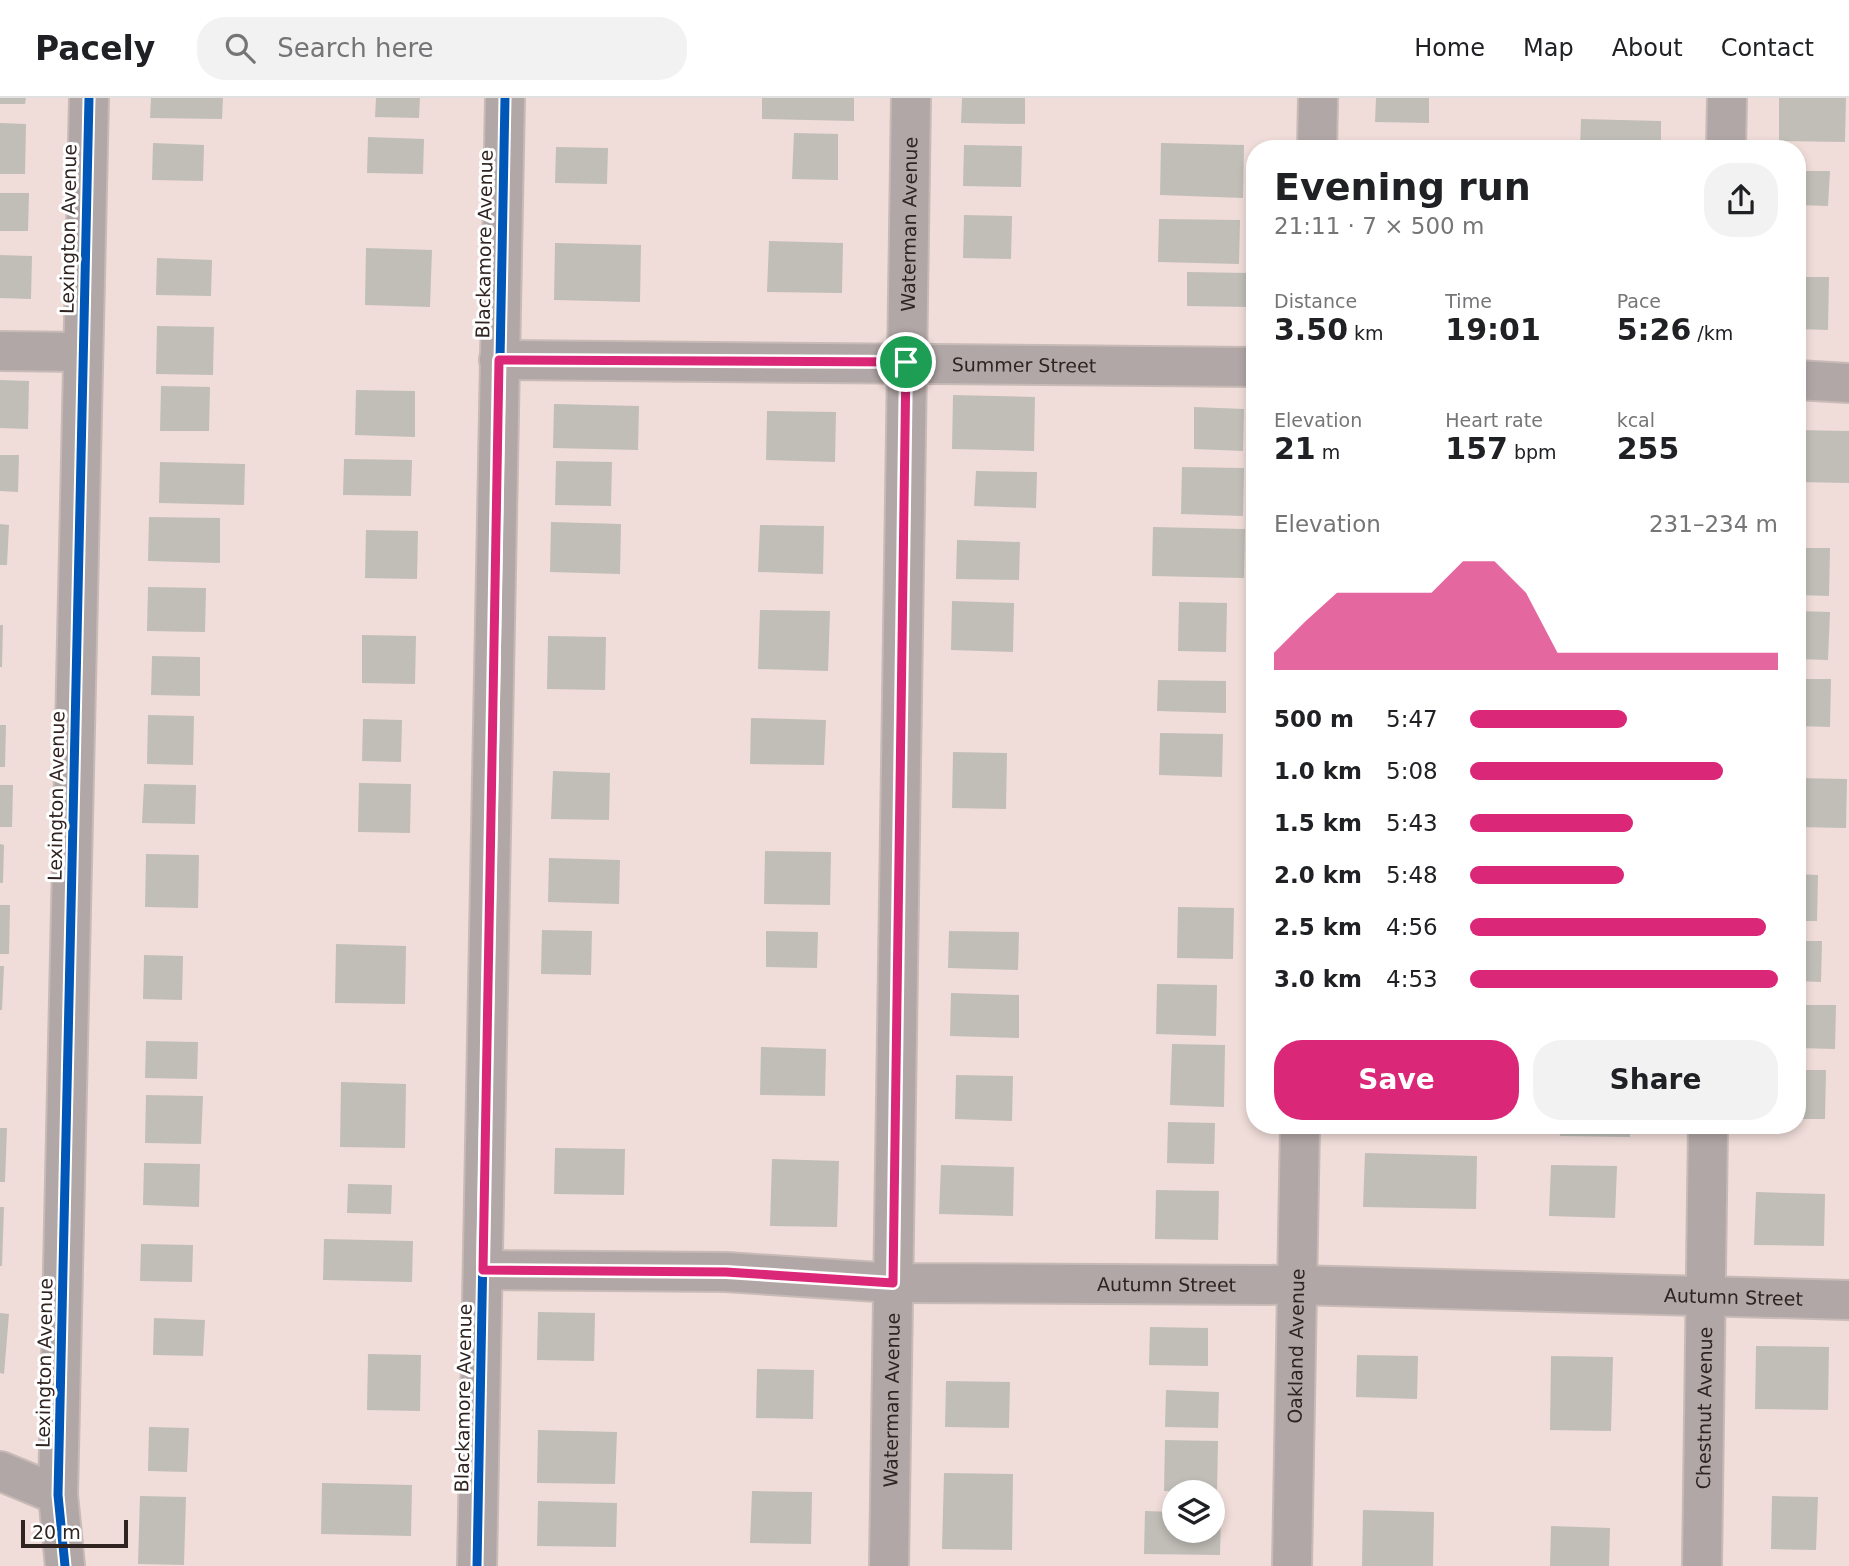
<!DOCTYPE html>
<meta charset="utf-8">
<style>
:root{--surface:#fff;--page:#f2f2f2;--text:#202124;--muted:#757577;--line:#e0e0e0;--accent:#db2777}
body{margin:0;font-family:"DejaVu Sans",sans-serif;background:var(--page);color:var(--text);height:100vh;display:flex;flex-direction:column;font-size:26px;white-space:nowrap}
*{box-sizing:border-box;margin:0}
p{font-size:23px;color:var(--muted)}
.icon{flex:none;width:38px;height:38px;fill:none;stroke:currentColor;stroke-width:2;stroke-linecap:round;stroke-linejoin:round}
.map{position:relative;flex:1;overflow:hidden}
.drawer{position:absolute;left:1246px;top:42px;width:560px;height:994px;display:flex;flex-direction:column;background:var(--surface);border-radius:28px;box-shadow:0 4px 10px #0003}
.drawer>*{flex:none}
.fabs{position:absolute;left:1162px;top:1382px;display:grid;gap:14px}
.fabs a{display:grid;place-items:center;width:63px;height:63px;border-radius:50%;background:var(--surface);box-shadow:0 4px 10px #0003;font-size:35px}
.scale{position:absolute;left:21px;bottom:18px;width:107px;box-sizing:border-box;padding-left:7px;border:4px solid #302421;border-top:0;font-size:19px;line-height:24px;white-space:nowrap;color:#302421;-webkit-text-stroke:5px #fff;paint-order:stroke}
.pin{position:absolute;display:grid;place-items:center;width:60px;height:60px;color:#fff;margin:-30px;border:4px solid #fff;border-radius:50%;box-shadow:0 2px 7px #0007}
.round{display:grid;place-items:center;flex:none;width:74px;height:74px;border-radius:28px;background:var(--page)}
.head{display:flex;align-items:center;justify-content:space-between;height:119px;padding:0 28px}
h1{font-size:38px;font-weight:700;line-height:52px}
.figures{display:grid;grid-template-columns:repeat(3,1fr);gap:10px;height:119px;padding:7px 28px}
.figures div{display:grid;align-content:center}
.figures b{font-size:30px;font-weight:700}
.figures small{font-size:19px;font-weight:400}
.figures p{font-size:19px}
.chart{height:196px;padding:14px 28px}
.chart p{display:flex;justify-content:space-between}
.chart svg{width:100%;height:126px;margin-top:7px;fill:var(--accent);opacity:.7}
.cta{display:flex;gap:14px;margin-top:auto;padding:14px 28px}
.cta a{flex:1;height:80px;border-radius:28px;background:var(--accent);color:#fff;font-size:28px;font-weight:700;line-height:80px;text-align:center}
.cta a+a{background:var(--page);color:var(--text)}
ul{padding:0 28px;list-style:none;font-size:23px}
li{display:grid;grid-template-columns:112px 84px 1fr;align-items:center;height:52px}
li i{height:18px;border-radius:9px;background:var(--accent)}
header{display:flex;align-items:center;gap:42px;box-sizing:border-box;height:98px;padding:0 35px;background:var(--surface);border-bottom:2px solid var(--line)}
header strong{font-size:33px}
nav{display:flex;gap:38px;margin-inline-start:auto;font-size:24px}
.search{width:490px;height:63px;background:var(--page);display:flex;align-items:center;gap:18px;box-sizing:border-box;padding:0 24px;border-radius:28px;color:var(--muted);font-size:26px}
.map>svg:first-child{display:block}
</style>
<header>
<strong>Pacely</strong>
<div class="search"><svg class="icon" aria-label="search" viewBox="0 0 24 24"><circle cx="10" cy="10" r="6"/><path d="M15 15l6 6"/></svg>Search here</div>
<nav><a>Home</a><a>Map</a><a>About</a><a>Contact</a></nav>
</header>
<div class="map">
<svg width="1849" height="1468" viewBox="0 0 1849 1468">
<rect width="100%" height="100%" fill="#f0ddd9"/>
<!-- building -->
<path fill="#c1beb8" d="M0 0H26L25 6H0Z
M151 0H223L222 21 150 20Z
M376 0H420L419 20 375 19Z
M762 0H854V23L762 21Z
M962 0H1025V26L961 25Z
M1376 0H1429V25L1375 24Z
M1779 0H1846L1845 44 1779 43Z
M1581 21 1661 23V51H1580Z
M0 25 26 26 25 76H0Z
M794 35 838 36V82L792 81Z
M368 39 424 41 423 76 367 75Z
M153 45 204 47 203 83 152 82Z
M1161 45 1244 47 1243 100 1160 97Z
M964 47 1022 48 1021 89 963 88Z
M1375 47 1428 48V51H1375Z
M556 49 608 50 607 86 555 85Z
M1797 73H1830L1828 108 1797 107Z
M0 95H29L28 133H0Z
M964 117 1012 118 1011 161 963 160Z
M1159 121 1240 122 1239 166 1158 164Z
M769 143 843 145 842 195 767 194Z
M555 145 641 147 640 204 554 202Z
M366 150 432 152 430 209 365 207Z
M0 157 32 158 31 201 0 200Z
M157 160 212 162 211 198 156 197Z
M1187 174 1250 175 1249 209 1187 208Z
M1797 179H1829L1828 232 1797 231Z
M157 228 214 229 213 277 156 276Z
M0 282 29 283 28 331 0 330Z
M161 288 210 289 209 333H160Z
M356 292 415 293V339L355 337Z
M953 297 1035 299 1034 353 952 351Z
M554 306 639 308 638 352 553 350Z
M1194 309 1244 311 1243 353 1194 351Z
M767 313 836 314 835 364 766 362Z
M1797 332 1849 333V385L1797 384Z
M0 357H19L18 394 0 393Z
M344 361 412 362 411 398 343 397Z
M556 363 612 364 611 408 555 407Z
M160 364 245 366 244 407 159 405Z
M1182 369 1244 370 1243 418 1181 416Z
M976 373 1037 374 1036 410 974 408Z
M149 419 220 420V465L148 463Z
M551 424 621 426 620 476 550 474Z
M0 426 9 427 7 467H0Z
M760 427 824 428 823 476 758 474Z
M1153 429 1245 431 1244 480 1152 478Z
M366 432 418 433 417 481 365 480Z
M957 442 1020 444 1019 482 956 481Z
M1797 450H1830L1829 498 1797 497Z
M148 489 206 490 205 534 147 533Z
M952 503 1014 505 1013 554 951 552Z
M1179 504 1227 505 1226 554 1178 553Z
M760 512 830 513 828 573 758 571Z
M1797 513 1830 514 1828 562 1797 561Z
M0 527H3L2 569H0Z
M362 537 416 538 415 586 362 585Z
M548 538 606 539 605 592 547 591Z
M152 558 200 559V598L151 597Z
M1797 581H1831L1830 629 1797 628Z
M1158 582 1226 583V615L1157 613Z
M148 617 194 618 193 667 147 666Z
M751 620 826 622 824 667 750 666Z
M363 621 402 622 401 664 362 663Z
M0 627H6L5 669H0Z
M1160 635 1223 636 1222 679 1159 677Z
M953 654 1007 655 1006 711 952 710Z
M553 673 610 675 609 722 551 721Z
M1797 680 1847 681 1846 730 1797 729Z
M359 685 411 686 410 735 358 734Z
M144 686 196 687 195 726 142 725Z
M0 687H13L12 729H0Z
M0 746 4 747 3 785H0Z
M765 753 831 754 830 807 764 806Z
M146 756 199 757 198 810 145 809Z
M549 760 620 762 619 806 548 804Z
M1797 776 1818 777 1817 823H1797Z
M0 807H10L9 856H0Z
M1178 809 1234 810 1233 861 1177 860Z
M542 832 592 833 591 877 541 876Z
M766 833 818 834 817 870 766 869Z
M949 833 1019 834 1018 872 948 870Z
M1797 843H1822L1821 884 1797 883Z
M336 846 406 848 405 906 335 905Z
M144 857 183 858 182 902 143 901Z
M0 868H4L2 912H0Z
M1157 886 1217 887 1216 938 1156 936Z
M951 895 1019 897V940L950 938Z
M1797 907H1836L1835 951 1797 950Z
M146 943 198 944 197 981 145 980Z
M1172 946 1225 947 1224 1009 1170 1007Z
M761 949 826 951 825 998 760 997Z
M1797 972H1826L1825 1021H1797Z
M956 977 1013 978 1012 1023 955 1021Z
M341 984 406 986 405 1050 340 1049Z
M146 997 203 998 201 1046 145 1045Z
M1168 1024 1215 1025 1214 1066 1167 1065Z
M1560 1027H1630V1039L1560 1038Z
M0 1030H7L5 1084H0Z
M555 1050 625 1051 624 1097 554 1096Z
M1365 1055 1477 1058 1476 1111 1363 1109Z
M772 1061 839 1063 837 1129 770 1128Z
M144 1065 200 1066 199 1109 143 1107Z
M941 1067 1014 1069 1013 1118 939 1116Z
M1551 1067 1617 1068 1615 1120 1549 1118Z
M348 1086 392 1087 391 1116 347 1115Z
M1156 1092 1219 1093 1218 1142 1155 1141Z
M1756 1094 1825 1096 1824 1148 1754 1147Z
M0 1109H4L2 1168H0Z
M324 1141 413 1143 412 1184 323 1182Z
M141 1146 193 1147 192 1184 140 1183Z
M538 1214 595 1215 594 1263 537 1262Z
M0 1215 9 1216 4 1276 0 1275Z
M154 1220 205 1222 203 1258 153 1257Z
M1150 1229 1208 1230V1268L1149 1267Z
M1756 1248 1829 1249 1828 1312 1755 1311Z
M368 1256 421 1257 420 1313 367 1312Z
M1357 1257 1418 1258 1417 1301 1356 1299Z
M1551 1258 1613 1259 1611 1333 1550 1332Z
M757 1271 814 1272 813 1321 756 1320Z
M946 1283 1010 1284 1009 1330 945 1329Z
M1166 1292 1219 1294 1218 1330 1165 1329Z
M149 1329 189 1330 187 1374 148 1373Z
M538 1332 617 1334 615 1386 537 1385Z
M1165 1342 1218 1343 1217 1395 1164 1393Z
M944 1375 1013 1376 1012 1452 942 1451Z
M322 1385 412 1387 411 1438 321 1436Z
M752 1393 812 1394 811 1446 750 1445Z
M140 1398 186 1399 184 1467 138 1466Z
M1772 1398 1818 1399 1816 1452 1771 1451Z
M538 1403 617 1405 616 1449 537 1448Z
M1363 1412 1434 1414 1433 1468H1362Z
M1145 1413 1174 1414V1433H1213V1415H1221L1220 1457 1144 1456Z
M1551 1428 1610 1430 1609 1468H1550Z"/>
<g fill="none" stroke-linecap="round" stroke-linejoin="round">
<!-- minor casing -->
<g stroke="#c8bab6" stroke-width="42">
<g id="minor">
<path d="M1317 51 1318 0"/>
<path d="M1726 51 1727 0"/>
<path d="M0 253 83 254"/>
<path id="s1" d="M499 262 1255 269"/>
<path d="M1797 282 1849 285"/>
<path id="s2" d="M483 1172 726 1174 893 1185 1297 1187 1849 1202"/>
<path d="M0 1373 58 1397"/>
<path d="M65 1468 58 1397 89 0"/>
<path d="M477 1468 505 0"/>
<path id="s3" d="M889 1468 911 0"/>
<path id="s4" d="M1292 1468 1300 1027"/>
<path id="s5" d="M1702 1468 1708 1027"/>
</g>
</g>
<!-- minor -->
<use href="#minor" stroke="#b1a7a6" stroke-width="38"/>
<!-- cycleway casing -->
<g stroke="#fff" stroke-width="13">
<path id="cycleway" d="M65 1468 58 1397 89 0
M477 1468 505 0"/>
</g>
<!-- cycleway -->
<use href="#cycleway" stroke="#0057b8" stroke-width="9"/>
</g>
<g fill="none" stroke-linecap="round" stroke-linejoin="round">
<!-- route casing -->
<g stroke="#fff" stroke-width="14">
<path id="route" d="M499 262 906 264 893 1185 726 1174 483 1172Z"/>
</g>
<!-- route -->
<use href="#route" stroke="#db2777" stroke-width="9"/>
</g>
<g text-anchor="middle" stroke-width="6" stroke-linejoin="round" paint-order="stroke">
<!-- street labels -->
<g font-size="19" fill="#302421" stroke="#fff">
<text dy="7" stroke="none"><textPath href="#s3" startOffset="1342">Waterman Avenue</textPath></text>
<text transform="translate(68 131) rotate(-89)" y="7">Lexington Avenue</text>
<text transform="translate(484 146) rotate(-89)" y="7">Blackamore Avenue</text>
<text dy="7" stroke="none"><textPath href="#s1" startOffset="525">Summer Street</textPath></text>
<text transform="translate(56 698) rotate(-89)" y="7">Lexington Avenue</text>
<text dy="7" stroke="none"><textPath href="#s2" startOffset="684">Autumn Street</textPath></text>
<text dy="7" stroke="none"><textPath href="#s2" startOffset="1251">Autumn Street</textPath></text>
<text dy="7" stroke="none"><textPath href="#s4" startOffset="220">Oakland Avenue</textPath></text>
<text transform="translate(44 1265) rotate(-89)" y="7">Lexington Avenue</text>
<text transform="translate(463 1300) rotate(-89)" y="7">Blackamore Avenue</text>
<text dy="7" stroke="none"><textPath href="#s3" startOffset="166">Waterman Avenue</textPath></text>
<text dy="7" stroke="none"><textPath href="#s5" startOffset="158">Chestnut Avenue</textPath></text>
</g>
</g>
</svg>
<div class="fabs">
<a><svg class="icon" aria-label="layers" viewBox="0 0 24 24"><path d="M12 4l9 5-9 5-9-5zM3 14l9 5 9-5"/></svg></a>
</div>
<div class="scale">20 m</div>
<div class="pin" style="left:906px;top:264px;background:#1e9e55"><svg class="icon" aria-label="arrive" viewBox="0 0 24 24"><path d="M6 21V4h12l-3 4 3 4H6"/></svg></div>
<section class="drawer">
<div class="head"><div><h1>Evening run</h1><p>21:11 · 7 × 500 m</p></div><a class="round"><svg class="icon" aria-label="share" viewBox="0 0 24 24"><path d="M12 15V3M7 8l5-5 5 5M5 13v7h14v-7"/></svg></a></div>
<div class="figures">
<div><p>Distance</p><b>3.50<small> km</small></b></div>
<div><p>Time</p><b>19:01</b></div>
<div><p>Pace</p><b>5:26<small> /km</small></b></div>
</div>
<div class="figures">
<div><p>Elevation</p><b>21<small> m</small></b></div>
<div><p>Heart rate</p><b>157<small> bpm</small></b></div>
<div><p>kcal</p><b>255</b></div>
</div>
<div class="chart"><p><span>Elevation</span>231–234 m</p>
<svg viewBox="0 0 160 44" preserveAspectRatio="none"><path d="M0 44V38L10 27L20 17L30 17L40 17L50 17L60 6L70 6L80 17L90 38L100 38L110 38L120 38L130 38L140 38L150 38L160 38V44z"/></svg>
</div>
<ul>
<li><b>500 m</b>5:47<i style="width:51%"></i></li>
<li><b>1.0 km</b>5:08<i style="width:82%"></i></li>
<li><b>1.5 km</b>5:43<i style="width:53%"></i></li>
<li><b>2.0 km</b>5:48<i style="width:50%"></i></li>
<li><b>2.5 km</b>4:56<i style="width:96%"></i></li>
<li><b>3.0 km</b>4:53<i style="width:100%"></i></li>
</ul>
<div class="cta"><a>Save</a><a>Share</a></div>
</section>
</div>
